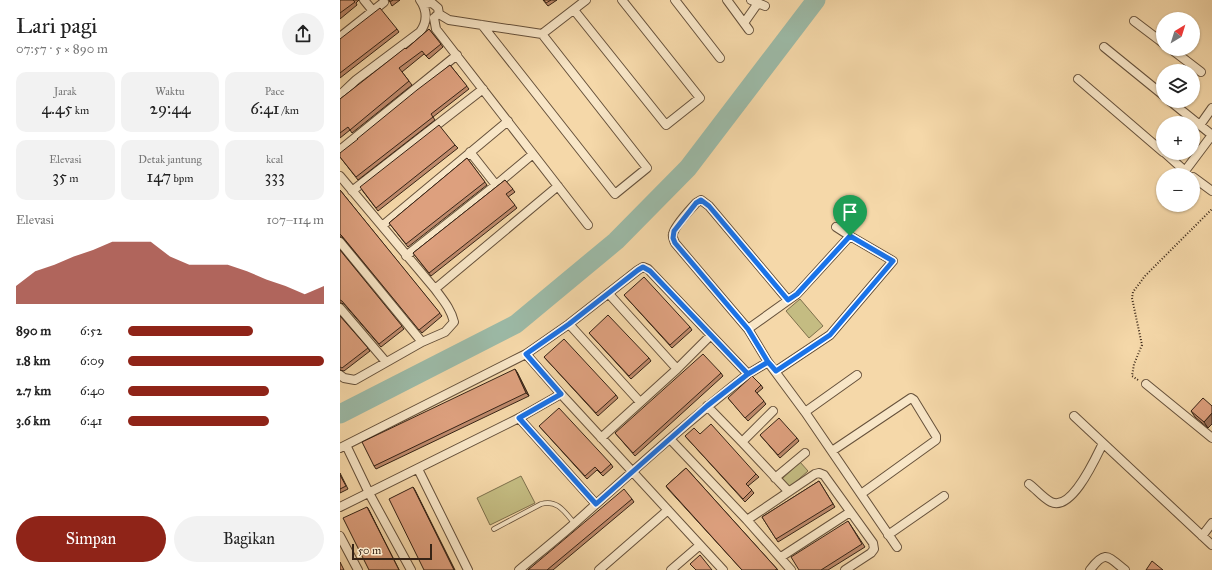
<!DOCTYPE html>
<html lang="id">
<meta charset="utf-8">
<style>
:root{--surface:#fff;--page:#f2f2f2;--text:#222;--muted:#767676;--accent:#8f2418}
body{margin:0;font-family:"IM FELL Great Primer",serif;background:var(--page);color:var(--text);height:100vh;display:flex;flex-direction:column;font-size:15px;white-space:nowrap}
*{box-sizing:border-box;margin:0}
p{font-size:13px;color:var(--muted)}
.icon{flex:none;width:22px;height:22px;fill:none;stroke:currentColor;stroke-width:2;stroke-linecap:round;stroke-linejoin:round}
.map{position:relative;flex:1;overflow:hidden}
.panel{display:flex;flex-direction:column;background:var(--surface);width:340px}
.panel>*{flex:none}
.needle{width:26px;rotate:38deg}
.tools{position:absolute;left:816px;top:12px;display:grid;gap:8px}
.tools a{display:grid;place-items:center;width:44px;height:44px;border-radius:50%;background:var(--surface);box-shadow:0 1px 3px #0004;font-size:20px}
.scale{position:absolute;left:12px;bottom:10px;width:80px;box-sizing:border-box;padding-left:4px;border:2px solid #372416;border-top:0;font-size:11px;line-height:14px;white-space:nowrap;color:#372416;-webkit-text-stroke:3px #f8e6c7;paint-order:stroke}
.pin{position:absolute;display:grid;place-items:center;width:34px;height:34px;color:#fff;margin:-41px -17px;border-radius:50% 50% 50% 0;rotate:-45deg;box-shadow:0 0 4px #0007}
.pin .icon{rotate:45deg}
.round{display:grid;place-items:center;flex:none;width:42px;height:42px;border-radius:21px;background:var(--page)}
.overview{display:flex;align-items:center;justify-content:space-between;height:68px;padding:0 16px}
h1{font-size:22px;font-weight:600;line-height:30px}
.stats{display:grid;grid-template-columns:repeat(3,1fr);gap:6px;height:68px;padding:4px 16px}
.stats div{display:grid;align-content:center;border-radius:10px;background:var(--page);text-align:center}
.stats b{font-size:17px;font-weight:600}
.stats small{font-size:11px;font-weight:400}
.stats p{font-size:11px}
.chart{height:112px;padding:8px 16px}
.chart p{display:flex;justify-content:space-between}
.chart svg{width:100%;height:72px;margin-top:4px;fill:var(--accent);opacity:.7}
.primary-button{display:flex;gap:8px;margin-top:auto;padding:8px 16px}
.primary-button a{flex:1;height:46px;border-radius:24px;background:var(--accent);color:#fff;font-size:16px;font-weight:600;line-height:46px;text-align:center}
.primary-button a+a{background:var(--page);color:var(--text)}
ul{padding:0 16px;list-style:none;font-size:13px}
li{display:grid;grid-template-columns:64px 48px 1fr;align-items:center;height:30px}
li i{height:10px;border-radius:5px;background:var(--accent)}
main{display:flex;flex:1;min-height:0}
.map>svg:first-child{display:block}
</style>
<main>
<section class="panel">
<div class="overview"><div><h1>Lari pagi</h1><p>07:57 · 5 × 890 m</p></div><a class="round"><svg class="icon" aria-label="share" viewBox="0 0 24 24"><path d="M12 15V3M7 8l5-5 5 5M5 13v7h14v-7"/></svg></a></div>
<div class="stats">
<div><p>Jarak</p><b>4.45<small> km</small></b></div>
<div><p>Waktu</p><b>29:44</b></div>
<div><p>Pace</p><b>6:41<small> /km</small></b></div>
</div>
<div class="stats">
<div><p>Elevasi</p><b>35<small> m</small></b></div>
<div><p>Detak jantung</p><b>147<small> bpm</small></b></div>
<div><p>kcal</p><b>333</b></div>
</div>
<div class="chart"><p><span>Elevasi</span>107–114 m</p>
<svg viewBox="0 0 160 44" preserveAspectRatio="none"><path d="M0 44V33L10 24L20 20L30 15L40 11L50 6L60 6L70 6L80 15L90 20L100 20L110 20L120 24L130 29L140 33L150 38L160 33V44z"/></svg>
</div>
<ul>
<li><b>890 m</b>6:52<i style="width:64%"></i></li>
<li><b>1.8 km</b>6:09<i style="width:100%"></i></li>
<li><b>2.7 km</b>6:40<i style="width:72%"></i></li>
<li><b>3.6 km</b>6:41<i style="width:72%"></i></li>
</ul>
<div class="primary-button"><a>Simpan</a><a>Bagikan</a></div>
</section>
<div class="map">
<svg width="872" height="570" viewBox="0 0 872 570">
<rect width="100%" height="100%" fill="#f5d8a9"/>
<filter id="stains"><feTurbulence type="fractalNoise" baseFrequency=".005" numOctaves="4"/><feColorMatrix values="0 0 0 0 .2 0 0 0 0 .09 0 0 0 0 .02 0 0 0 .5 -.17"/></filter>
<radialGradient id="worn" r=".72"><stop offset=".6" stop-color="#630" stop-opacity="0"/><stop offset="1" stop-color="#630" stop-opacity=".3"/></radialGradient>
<!-- green -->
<path fill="#c4bc82" stroke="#7e704c" d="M460 299 483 326 469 338 446 311Z
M460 462 468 471 450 487 442 479Z
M181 476 195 503 150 525 137 498Z"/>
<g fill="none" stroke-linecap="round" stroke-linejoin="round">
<!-- river -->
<path stroke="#9cbaa7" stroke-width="19" d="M0 414 176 324 276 241 348 168 476 0"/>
<!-- service casing -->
<g stroke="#66513b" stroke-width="5.5">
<path id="service" d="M154 529 201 504C217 499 225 512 234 523"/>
</g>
<!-- minor casing -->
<g stroke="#66513b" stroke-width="10">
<path id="minor" d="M24 0 33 11
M335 0 380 58
M387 0 409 30
M411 0 425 6
M83 4 92 3 98 8 99 14 96 16
M234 10 326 125 360 98 282 0
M99 14 109 20 202 34 246 0
M94 18 96 29 248 225
M794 21 823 43
M404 23 418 3
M142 25 275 194 307 168 202 34
M0 37 44 2
M764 47 823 95
M831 49 861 72
M738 79 823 152
M0 95 16 80 80 32C88 21 87 10 80 0
M860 125 872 108
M0 150 117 55
M130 152 156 185
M825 153 845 171 872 135 830 101
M0 176 95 289C103 300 111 309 114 322L105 332 82 342 15 380 4 378 0 375
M853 177 872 191
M12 191 143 89
M42 226 168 121
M496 227 510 236
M0 242 82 342
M66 256 156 185 193 154
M95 289 218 186
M269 294 337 369
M0 308 46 362
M229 324 300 402
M408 329 335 243C334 240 332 237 333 234 335 225 350 210 356 203L361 200 369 206 448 300
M186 354 221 394 383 570
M428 362 408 329 457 294 510 236 553 261 490 335 436 371
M408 374 428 362 465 412 557 547
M806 384 872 438
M367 406 402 442 448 491
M465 412 517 375
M734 416 872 545
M179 418 256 504
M261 438 337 369 370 336
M330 439 407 520 451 570
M402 442 433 411
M6 445 29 493 71 570
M0 448 186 354 229 324 298 270 303 267 308 269 408 374C348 421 292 472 235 523 217 539 198 554 179 570
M492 451 571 398 574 400 596 436V440L521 494
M78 469 128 570
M435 478 465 453
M689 484C696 489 703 498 711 502 732 512 756 457 763 443
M0 507 179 418 221 394
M407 520 475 474 479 473 484 475 533 543 534 549 531 553 505 570
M548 535 604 496
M0 536 18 570
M862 536 872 523
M441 557 510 512
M259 570 328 510
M331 570 360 545
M750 570C766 549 768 557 785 570"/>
</g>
<!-- path -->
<path stroke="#372416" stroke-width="2" stroke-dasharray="1 2" stroke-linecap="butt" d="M798 380 792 376 794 364 802 345 792 298 793 292 805 276 872 209"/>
<!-- service -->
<use href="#service" stroke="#f8e6c7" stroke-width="4"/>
<!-- minor -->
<use href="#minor" stroke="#f8e6c7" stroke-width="8"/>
</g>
<!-- wall -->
<path fill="#be8a6c" stroke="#372416" d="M0 0H19L16 3 17 5 0 19Z
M49 0H60L52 6Z
M203 0H217L208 6Z
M57 29 59 32 0 78V39Z
M89 29 103 47 89 59 84 54 62 72 72 85 12 133 10 130 0 138V99L66 49Z
M110 65 129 89 93 117 95 120 18 180 0 157Z
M115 145 118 148 38 211 22 190Z
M127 158 147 185 68 247 49 223Z
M165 180 175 192 168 197 177 208 91 276 73 253Z
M0 190 102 316 82 333 4 239 2 237H0Z
M0 250 64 329 41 347 4 304 1 303H0Z
M284 295 350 327 352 330 332 348Z
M0 316 30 351 4 371 0 370Z
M249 333 309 358 311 361 291 379Z
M204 357 276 395 278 398 258 416Z
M177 372 189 396 36 469 34 466Z
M381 373 383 376 295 456 275 433Z
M421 385 423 388 417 393 426 404 408 421 388 398Z
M872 406 868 428 855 417 851 411Z
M199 426 271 464 273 467 263 476 257 470 247 479Z
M360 434 416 474 419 477 408 486 414 493 405 502 345 436Z
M420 435 457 438 459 441 440 458Z
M346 468 438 570H402L328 489 326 486Z
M0 473 8 489 0 493Z
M479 481 495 507 438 542 422 517Z
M292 499 294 502 213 570H188Z
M508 521 525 547 488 570H459Z"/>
<!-- shaded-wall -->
<path fill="#9b7058" stroke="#372416" d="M175 369 177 372 189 396 186 393Z
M872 413V424L868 428 864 422Z
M73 487 75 490 115 570H114Z
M27 507 29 510 59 570Z"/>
<!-- building -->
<path fill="#dda07e" stroke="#372416" d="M0 0H13L15 2 0 13Z
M49 0H53L50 2Z
M204 0H211L206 3Z
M40 8 57 29 0 73V39Z
M89 29 101 44 86 56 82 51 59 68 69 81 10 130 8 127 0 133V99L65 48 66 49Z
M110 65 127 86 91 114 93 117 16 177 0 157V153L18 139H17L77 90Z
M99 125 115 145 36 208 20 187Z
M127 158 145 182 66 244 49 223Z
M165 180 173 189 166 194 175 205 89 273 73 253Z
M0 190 100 313 79 330 2 236 0 234Z
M0 250 62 326 39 344 2 301 0 300Z
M304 277 350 327 330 345 284 295Z
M268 315 309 358 289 376 249 333Z
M0 316 28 348 2 368 0 367Z
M224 339 276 395 256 413 204 357Z
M363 354 381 373 293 453 275 433Z
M175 369 186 393 34 466 22 442Z
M412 376 421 385 415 391 424 401 405 418 388 398Z
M863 398 872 406V413L864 422 851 411Z
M219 408 271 464 261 473 255 467 245 476 199 426Z
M439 418 457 438 438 455 420 435Z
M371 424 416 474 406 484 412 490 403 499 345 436 354 428 360 434Z
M346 468 437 569 435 570H402L326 486Z
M0 475 6 486 0 489Z
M479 481 493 504 436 539 422 517Z
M73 487 114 570H84L49 499Z
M284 489 292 499 207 570H188Z
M27 507 59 570H29L3 518Z
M508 521 522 544 481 570H459L451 557Z
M360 555 372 570H356L350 564Z
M812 561 823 570H806Z
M0 562 4 570H0Z"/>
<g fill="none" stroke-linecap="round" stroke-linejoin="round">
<!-- route casing -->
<g stroke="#fff" stroke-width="8">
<path id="route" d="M510 236 457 294 448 300 369 206 361 200 356 203 334 231 333 238 335 243 408 329 428 362 408 374 310 271 303 267 298 270 229 324 186 354 221 394 179 418 256 504 367 406 408 374 428 362 436 371 490 335 553 261 510 236"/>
</g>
<!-- route -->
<use href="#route" stroke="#1a73e8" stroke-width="5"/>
</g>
<rect width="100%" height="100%" filter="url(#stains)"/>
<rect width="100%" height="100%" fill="url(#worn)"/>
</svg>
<div class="tools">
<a><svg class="needle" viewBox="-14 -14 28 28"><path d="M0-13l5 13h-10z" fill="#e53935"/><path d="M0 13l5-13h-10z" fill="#767676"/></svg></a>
<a><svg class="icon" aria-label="layers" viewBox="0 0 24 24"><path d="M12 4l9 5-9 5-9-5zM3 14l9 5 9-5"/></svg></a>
<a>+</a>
<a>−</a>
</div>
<div class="scale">50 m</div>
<div class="pin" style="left:510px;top:236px;background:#1e9e55"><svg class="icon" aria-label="arrive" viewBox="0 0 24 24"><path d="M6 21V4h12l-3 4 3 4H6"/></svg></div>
</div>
</main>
